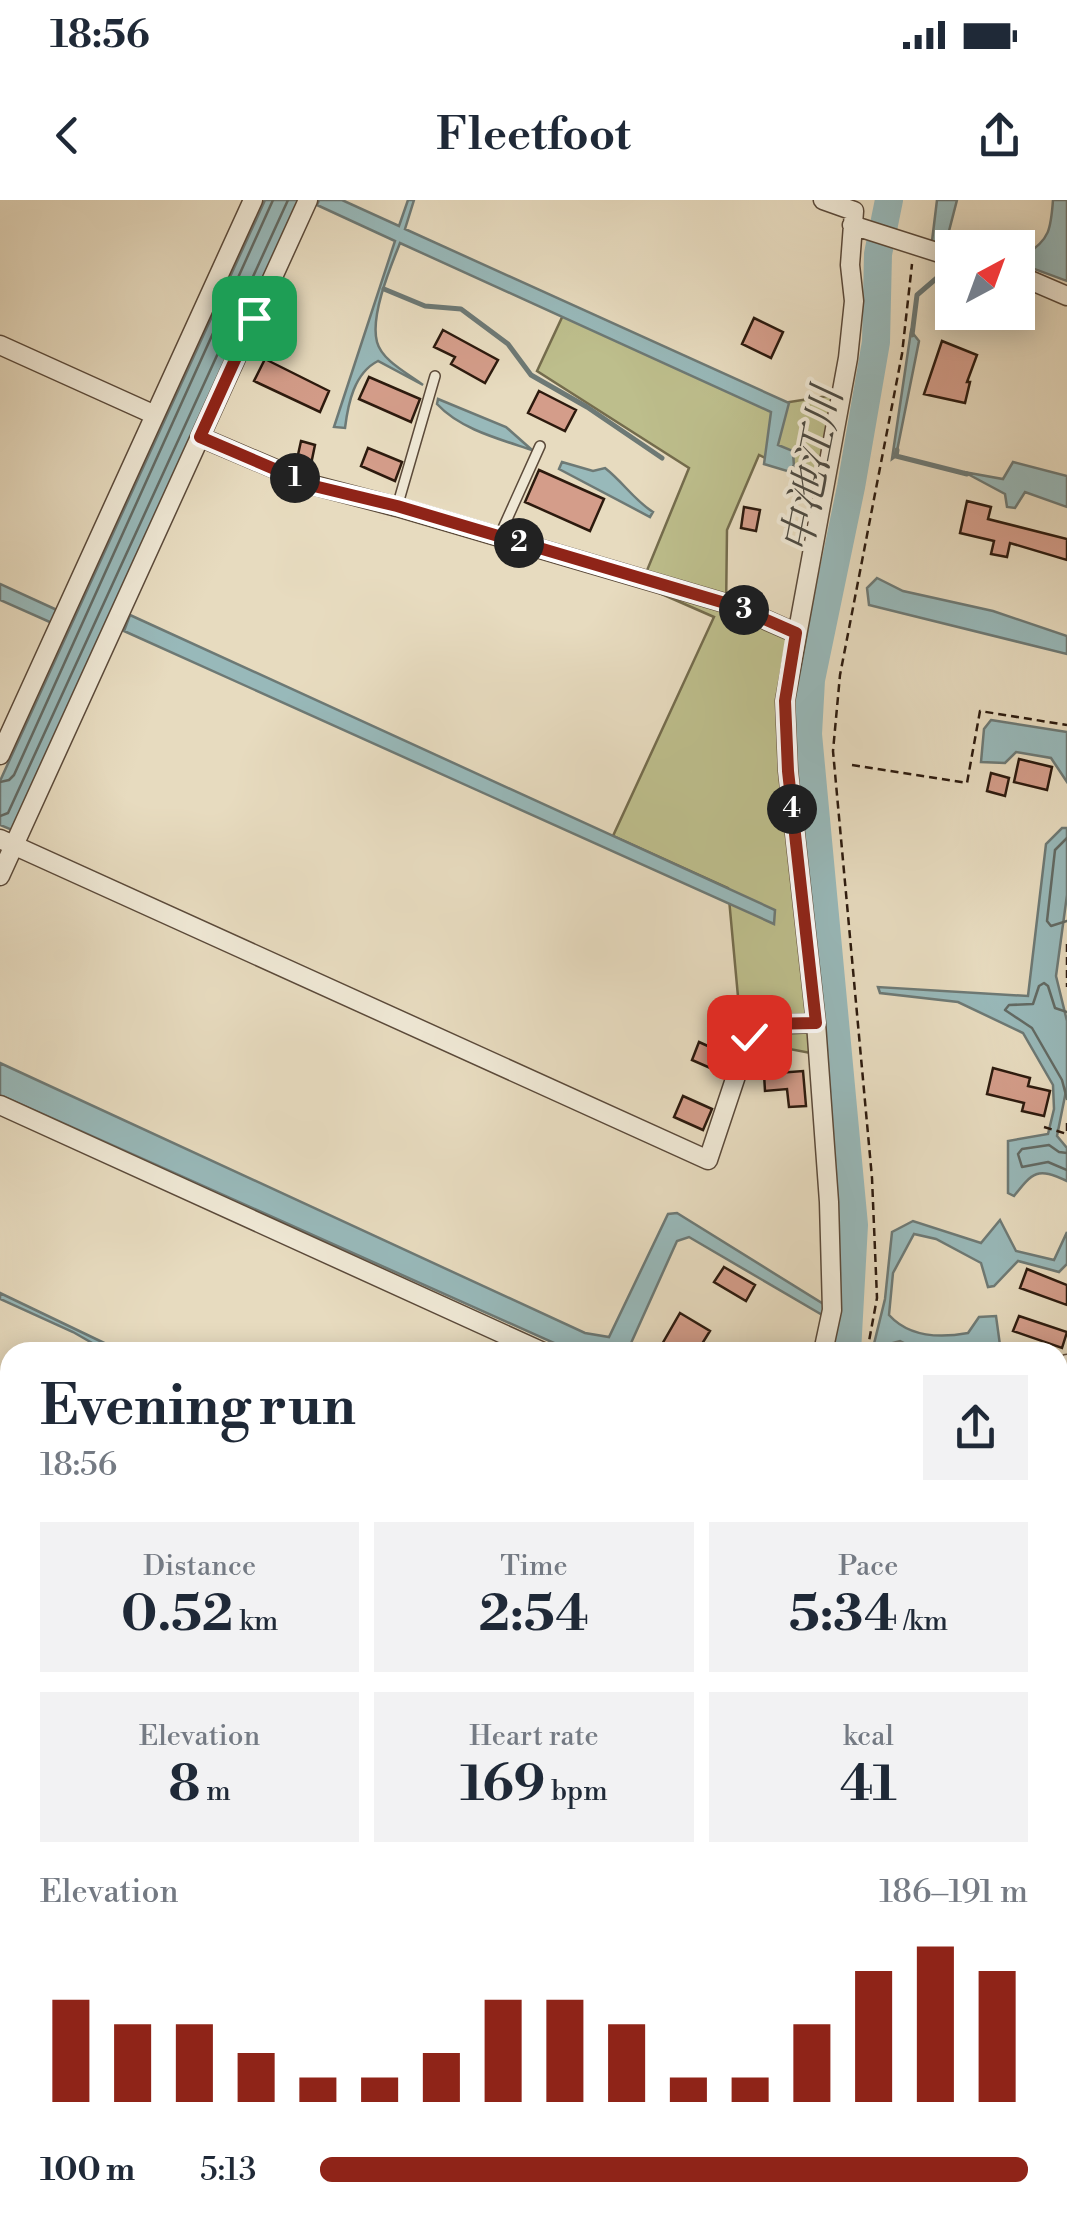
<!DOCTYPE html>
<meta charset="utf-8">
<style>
:root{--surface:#fff;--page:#f2f2f3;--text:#1f2937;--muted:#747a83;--accent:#8f2418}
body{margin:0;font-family:"Libre Bodoni","Noto Serif JP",serif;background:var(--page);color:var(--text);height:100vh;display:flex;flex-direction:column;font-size:38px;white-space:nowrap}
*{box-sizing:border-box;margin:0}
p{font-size:32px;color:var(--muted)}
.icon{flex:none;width:55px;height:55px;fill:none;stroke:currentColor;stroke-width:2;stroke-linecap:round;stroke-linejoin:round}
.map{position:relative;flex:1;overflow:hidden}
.sheet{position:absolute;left:0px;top:1142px;width:1068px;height:888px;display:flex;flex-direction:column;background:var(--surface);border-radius:30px 30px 0 0;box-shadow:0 5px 25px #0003}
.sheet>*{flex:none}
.needle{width:65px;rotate:41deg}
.controls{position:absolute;left:935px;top:30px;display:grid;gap:20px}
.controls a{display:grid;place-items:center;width:100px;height:100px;border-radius:0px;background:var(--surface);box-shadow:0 5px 25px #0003;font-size:50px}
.pin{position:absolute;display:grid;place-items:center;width:85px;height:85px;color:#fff;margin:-42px;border-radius:20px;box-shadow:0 5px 15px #0006}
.km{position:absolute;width:50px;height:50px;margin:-25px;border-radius:50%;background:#222;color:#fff;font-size:28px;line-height:50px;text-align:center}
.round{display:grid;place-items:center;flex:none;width:105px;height:105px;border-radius:0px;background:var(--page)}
.headline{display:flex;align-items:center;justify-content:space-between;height:170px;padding:0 40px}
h1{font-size:55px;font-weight:700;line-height:75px}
.metrics{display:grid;grid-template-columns:repeat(3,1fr);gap:15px;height:170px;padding:10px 40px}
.metrics div{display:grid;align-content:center;border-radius:0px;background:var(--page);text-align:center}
.metrics b{font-size:50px;font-weight:700}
.metrics small{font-size:28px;font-weight:400}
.metrics p{font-size:28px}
.chart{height:280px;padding:20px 40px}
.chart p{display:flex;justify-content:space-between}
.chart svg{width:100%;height:180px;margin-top:10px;stroke:var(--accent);stroke-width:6}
ul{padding:0 40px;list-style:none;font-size:32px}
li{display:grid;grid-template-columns:160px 120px 1fr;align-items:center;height:75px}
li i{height:25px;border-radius:12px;background:var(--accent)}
.status{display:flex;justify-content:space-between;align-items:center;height:70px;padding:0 50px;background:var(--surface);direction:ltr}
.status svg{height:28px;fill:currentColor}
header{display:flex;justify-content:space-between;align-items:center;height:130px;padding:0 40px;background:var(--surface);font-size:45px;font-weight:700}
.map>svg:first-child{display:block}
</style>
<div class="status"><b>18:56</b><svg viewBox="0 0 49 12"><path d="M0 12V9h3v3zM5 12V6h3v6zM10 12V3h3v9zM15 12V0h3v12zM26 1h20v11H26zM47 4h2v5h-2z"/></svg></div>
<header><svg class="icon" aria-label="back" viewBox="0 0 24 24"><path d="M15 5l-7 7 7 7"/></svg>Fleetfoot<svg class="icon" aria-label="share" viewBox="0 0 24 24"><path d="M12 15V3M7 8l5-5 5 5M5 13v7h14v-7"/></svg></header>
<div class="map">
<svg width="1067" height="2028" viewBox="0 0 1067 2028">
<rect width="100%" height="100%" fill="#e7dbbf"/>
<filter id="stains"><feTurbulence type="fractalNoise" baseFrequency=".002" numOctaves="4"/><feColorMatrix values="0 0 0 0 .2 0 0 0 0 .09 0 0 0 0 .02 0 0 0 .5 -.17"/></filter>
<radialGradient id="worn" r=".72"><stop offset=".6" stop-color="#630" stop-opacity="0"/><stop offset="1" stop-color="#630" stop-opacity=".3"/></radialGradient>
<!-- green -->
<path fill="#bdbe8c" stroke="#746c4d" stroke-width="2.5" d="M565 111 777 204 847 193 831 290 759 255 727 330 726 413 800 445 789 505 821 855 742 840 728 688 613 636 714 417 641 385 689 268 537 171Z"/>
<!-- water -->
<path fill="#98b9ba" stroke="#6d7975" stroke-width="2.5" d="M265 0H299L12 630 0 625V581Z
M319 0H342L399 26 408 0H414L405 29 789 203 778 245 793 251 794 267 787 271 764 264 771 212 400 43C390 68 370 116 377 142 382 161 409 174 423 185L378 161C354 173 348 204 345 228L334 227 395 41 317 5Z
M937 0H957L949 31 959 39 994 47 952 48V50L932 41Z
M1053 0H1067V81L1018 63V53L1025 55C1050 40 1051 28 1053 0Z
M911 131 919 141 896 256 892 259Z
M438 199 506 227 532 250C499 239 460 229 437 204Z
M562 262 593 271 605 268C623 282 634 300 653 312L650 317 559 269Z
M1013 262 1067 276V307L1025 292 1015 308 1007 307 1005 294 964 272 1003 279Z
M877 378 903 391 993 411 1067 436V454L869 405 867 388Z
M0 384 57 410 52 423 0 400Z
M130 415 775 710 774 724 124 431Z
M991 520 1067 532V582L1051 558 1016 552 1005 563 981 562 984 529Z
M1062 628H1067V695L1056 776 1067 821V886L1057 936 1067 948V981C1037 967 1033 972 1014 996L1008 993V941L1048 934 1054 909 1053 885 1023 833 958 802 880 793 878 787 1028 796 1046 644Z
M0 863 585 1133 609 1137 668 1014 677 1013 825 1105 824 1116 689 1037 677 1041 627 1152H574L0 895Z
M1000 1020 1016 1051 1054 1060 1067 1032V1064L1059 1072 1018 1061 994 1086 988 1087 981 1063 936 1039 914 1034 893 1073 889 1115C909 1137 941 1138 968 1133L979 1117 996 1116 1000 1145 997 1152H922L900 1141 885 1145 880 1152H872L885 1099 892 1032 913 1021 981 1043Z
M0 1093 123 1152H108L73 1132 0 1099Z
M1067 1524V1649L1058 1640V1551Z"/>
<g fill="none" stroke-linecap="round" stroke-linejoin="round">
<!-- shore -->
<path stroke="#626a64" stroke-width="2.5" d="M0 582 9 580 14 575 273 0
M0 616 8 613 288 0
M1067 638 1055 650 1047 721 1051 726 1067 721
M1067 812 1055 808 1048 786 1044 783 1039 786 1033 804 1009 805 1005 810 1032 828 1062 880 1067 899
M1067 953 1059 952 1049 945 1022 949 1018 954 1022 967 1048 962 1067 970"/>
<!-- stream -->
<path stroke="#6d7975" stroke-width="5" d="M384 89 425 106 461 109 508 144 531 175 587 207 662 258
M912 135 917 95 952 65
M897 250 896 256 967 274
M794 267 820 275"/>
<!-- river -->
<path stroke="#98b9ba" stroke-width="28" d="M847 1152 854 1025 808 534 811 480 851 287 876 142 878 54 889 0"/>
</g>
<!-- building -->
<path fill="#d49d8a" stroke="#2c1a0e" stroke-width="2.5" d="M754 118 783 132 771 158 742 144Z
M443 130 498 160 485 183 451 164 455 157 434 147Z
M942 141 977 155 967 182H970L965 203 924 194Z
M265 159 329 191 320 212 254 181Z
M369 177 420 199 411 222 359 199Z
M539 191 576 210 565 231 528 213Z
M301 241 315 245 310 269 296 264Z
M368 248 402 262 395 281 361 266Z
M539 270 604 299 590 331 525 302Z
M967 301 991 307 988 319 1067 339V360L1010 343 1007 357 991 354 994 341 960 333Z
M744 307 760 310 756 331 741 328Z
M1019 559 1052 567 1047 590 1014 582Z
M991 573 1009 578 1005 596 987 591Z
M699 842 730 856 724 874 692 860Z
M993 868 1030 878 1028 886 1050 891 1044 916 1022 911 1024 903 987 894Z
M803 871 806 906 789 907 787 889 765 891 764 874Z
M683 896 712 909 703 930 674 917Z
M724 1067 755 1085 746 1101 714 1082Z
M1027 1069 1067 1085V1105L1020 1088Z
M680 1113 710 1131 697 1152H671L661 1146Z
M1019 1116 1067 1132 1062 1148 1013 1131Z"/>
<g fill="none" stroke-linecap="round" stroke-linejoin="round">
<!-- service casing -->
<g stroke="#5b4a3a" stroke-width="12">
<path id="service" d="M397 307 435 176
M499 337 540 246"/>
</g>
<!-- minor casing -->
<g stroke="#5b4a3a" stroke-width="21">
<path id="minor" d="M852 25 952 57
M1018 75 1067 96
M0 145 155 215
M200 237 313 285 397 307 735 406 796 433
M0 555 253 0
M0 639 708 960 752 828 763 825 816 823
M0 676 308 0
M0 905 543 1152
M823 1152 832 1110 829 1002 816 823 788 571 785 501 848 158 854 101 850 65 854 11 823 0
M1058 1183 1067 1164
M1058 1964 1067 1975"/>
</g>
<!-- trunk casing -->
<g stroke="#2c1a0e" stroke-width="34">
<path id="trunk" d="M1058 1341 1067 1340
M0 1462 10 1461"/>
</g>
<!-- path -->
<path stroke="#2c1a0e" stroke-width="2.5" stroke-dasharray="8 5" stroke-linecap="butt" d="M852 565 967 583 980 511 1067 525
M1067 744V787
M1044 927 1067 934
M1067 931V921
M867 1152 877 1098 872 978 833 551 840 475 902 154 912 64
M0 1515 10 1518
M0 1780 10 1788
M293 2022 299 2028
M612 2028 614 2020"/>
<!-- service -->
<use href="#service" stroke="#efe8d5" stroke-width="9"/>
<!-- minor -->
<use href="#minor" stroke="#efe8d5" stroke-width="18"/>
<!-- trunk -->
<use href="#trunk" stroke="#e4be80" stroke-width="30"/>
</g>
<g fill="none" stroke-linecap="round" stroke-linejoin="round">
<!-- route casing -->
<g stroke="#fff" stroke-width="20">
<path id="route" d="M254 118 200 237 314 286 397 306 735 406 796 433 785 501 788 571 816 823 763 824 752 828 749 837"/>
</g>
<!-- route -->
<use href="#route" stroke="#8f2418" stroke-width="12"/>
</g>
<g text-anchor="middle" stroke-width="8" stroke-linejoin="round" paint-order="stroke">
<!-- water labels -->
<g font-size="42" font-style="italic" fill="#4c4a42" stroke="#efe8d5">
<text transform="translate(811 270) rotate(-79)" y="15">中池江川</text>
</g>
</g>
<rect width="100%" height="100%" filter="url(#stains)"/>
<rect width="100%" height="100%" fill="url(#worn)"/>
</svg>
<div class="controls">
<a><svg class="needle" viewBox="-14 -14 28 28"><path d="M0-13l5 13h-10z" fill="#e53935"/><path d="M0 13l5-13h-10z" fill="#747a83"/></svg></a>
</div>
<div class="pin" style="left:254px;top:118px;background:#1e9e55"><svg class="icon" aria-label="arrive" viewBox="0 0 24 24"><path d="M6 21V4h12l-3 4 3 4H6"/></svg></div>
<div class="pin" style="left:749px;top:837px;background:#d93025"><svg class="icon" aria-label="check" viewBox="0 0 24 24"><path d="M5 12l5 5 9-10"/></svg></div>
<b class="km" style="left:295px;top:278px">1</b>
<b class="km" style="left:519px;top:343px">2</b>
<b class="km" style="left:744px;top:410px">3</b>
<b class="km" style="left:792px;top:609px">4</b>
<section class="sheet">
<div class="headline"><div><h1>Evening run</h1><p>18:56</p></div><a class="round"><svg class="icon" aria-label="share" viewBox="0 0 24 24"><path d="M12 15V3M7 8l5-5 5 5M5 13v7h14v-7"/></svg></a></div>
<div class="metrics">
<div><p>Distance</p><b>0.52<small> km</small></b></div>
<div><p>Time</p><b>2:54</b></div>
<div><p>Pace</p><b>5:34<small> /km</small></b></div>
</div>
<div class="metrics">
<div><p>Elevation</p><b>8<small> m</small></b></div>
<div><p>Heart rate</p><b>169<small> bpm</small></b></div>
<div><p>kcal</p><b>41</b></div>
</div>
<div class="chart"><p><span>Elevation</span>186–191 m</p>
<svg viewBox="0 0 160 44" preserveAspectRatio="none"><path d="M5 44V19M15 44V25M25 44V25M35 44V32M45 44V38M55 44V38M65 44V32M75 44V19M85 44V19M95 44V25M105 44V38M115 44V38M125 44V25M135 44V12M145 44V6M155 44V12"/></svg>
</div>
<ul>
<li><b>100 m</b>5:13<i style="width:100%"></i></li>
</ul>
</section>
</div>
